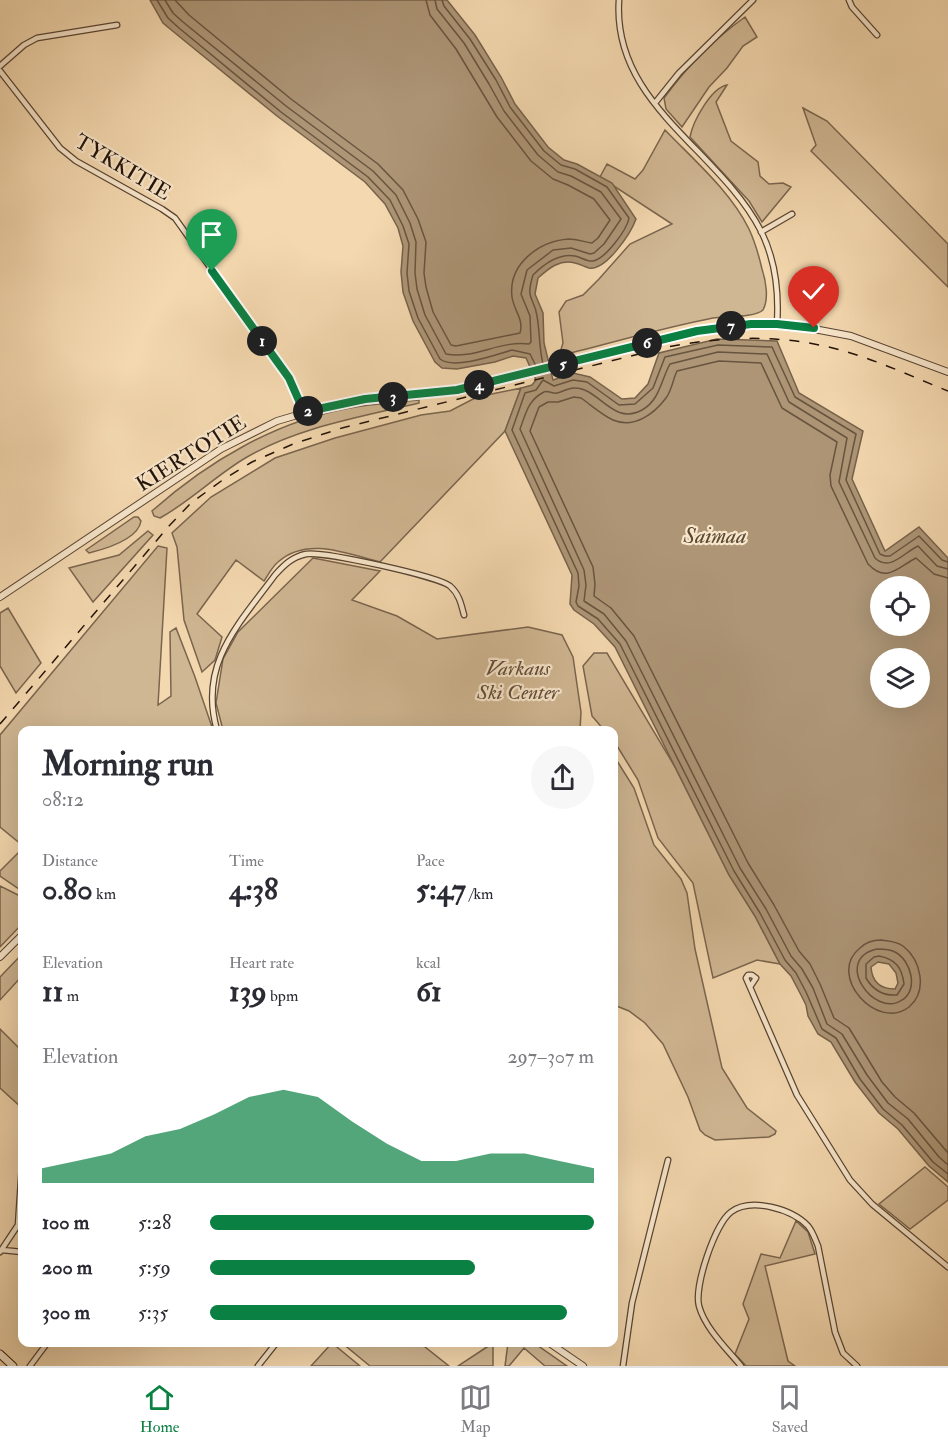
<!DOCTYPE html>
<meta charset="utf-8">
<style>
:root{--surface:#fff;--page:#f7f7f7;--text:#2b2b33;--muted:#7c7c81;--line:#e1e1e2;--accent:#0b8043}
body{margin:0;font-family:"IM FELL Double Pica",serif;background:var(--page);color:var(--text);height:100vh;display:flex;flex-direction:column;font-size:22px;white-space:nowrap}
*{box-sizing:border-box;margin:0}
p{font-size:20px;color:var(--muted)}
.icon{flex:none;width:33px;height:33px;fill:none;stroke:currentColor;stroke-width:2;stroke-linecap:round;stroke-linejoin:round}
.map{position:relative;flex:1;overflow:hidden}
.panel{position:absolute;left:18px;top:726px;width:600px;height:621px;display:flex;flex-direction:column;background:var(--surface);border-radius:12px;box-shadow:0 6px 24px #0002}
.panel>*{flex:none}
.tools{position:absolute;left:870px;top:576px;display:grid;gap:12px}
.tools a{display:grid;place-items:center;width:60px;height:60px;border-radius:50%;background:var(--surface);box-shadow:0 6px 24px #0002;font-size:30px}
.pin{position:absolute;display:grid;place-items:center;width:51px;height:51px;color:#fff;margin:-62px -26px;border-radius:50% 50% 50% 0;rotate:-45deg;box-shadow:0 0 6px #0007}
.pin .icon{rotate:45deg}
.km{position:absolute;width:30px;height:30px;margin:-15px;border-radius:50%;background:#222;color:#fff;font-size:16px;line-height:30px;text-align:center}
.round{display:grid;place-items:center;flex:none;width:63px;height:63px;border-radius:32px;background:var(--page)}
.overview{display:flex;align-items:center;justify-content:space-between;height:102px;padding:0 24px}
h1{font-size:33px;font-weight:800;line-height:45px}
.metrics{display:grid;grid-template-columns:repeat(3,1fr);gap:9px;height:102px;padding:6px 24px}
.metrics div{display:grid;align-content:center}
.metrics b{font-size:30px;font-weight:800}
.metrics small{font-size:16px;font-weight:400}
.metrics p{font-size:16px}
.chart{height:168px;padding:12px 24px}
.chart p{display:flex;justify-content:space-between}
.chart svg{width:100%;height:108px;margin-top:6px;fill:var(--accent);opacity:.7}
ul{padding:0 24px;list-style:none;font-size:20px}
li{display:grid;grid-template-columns:96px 72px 1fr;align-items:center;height:45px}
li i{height:15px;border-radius:8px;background:var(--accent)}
.tab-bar{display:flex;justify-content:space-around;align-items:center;height:84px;border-top:2px solid var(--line);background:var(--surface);font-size:16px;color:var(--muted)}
.tab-bar a{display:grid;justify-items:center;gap:3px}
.tab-bar .selected{color:var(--accent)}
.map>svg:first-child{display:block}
</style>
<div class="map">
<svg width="948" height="1366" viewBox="0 0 948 1366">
<rect width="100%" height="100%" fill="#f4d8af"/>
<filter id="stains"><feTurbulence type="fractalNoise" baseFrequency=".00333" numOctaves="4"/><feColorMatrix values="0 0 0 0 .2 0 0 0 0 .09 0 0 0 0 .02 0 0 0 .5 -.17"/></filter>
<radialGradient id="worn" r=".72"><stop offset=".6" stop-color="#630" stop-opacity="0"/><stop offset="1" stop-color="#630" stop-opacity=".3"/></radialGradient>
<!-- green -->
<path fill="#d0b793" stroke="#7a654e" stroke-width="1.5" d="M745 17 757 37 743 46 727 68 709 87 682 127 666 109 664 98C687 67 714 39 745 17Z
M727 85 716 102 731 141 758 162 760 176 769 184 783 183 791 187 762 222 749 201 690 137C693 121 711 88 727 85Z
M803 108 827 121 948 244V287L811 151 816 145Z
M665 130C694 160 730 191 749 229 755 242 759 256 762 269 766 281 769 299 763 310 754 318 726 316 713 318 662 328 611 343 559 356L563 343 559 312 566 301 583 295 599 279 630 244 672 224 600 177 607 164 635 179 643 170Z
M521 388 505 431 380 562C348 554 307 536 278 562 272 567 268 575 264 581L236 560 197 614 222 637 215 660 202 672 184 620 177 547 172 533 211 497 275 458 335 438 421 415 450 411 477 397Z
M419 400V403C361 417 299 427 247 457 216 475 191 501 160 518L154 516 152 511C207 462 276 421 350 408 372 404 396 402 419 400Z
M134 517H138L141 521C138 540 105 549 89 553L86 550Z
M148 531 153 535 93 602 69 568 119 555Z
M158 546 167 548 158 705 171 696 170 632 176 628 195 677 213 730H22V845L0 827V735Z
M313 558 380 571 352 600 397 616 437 639 528 627 562 635 573 657 581 712 580 730H223L216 703 223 659 238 632Z
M8 608 41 663 16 693 0 666V613Z
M594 653H607L675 767 729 875 755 916 780 964 757 960 713 978 693 883 658 838 638 780 614 741V730H604L592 716 583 666Z
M614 756 634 788 654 845 681 879 687 893 695 949 722 1068 747 1108 776 1131 775 1134 769 1137 715 1140 705 1135 700 1130 688 1097 663 1044 645 1023 629 1011 614 1005Z
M22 849V891L0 876V871Z
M0 886 22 897 20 903 22 905V924L0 947Z
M22 954V976L0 1000V977Z
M0 1029 22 1051V1108L0 1088Z
M925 1167 948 1187V1200L910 1229 879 1204Z
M796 1221 808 1232 815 1254 765 1266 788 1361 795 1366H746L735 1354 749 1319 743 1304 761 1254 780 1258Z
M332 1343 360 1366H311Z
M342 1343H420L449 1366H370Z
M493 1343V1366H458Z
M508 1343H534L567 1366H545L524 1348 509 1366H505Z"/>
<!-- water -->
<path fill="#ad9576" stroke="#76614a" stroke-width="1.5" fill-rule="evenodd" d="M150 0H447L475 35 501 77 515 104 548 147 564 160 577 164 612 183 636 219C631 233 606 271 589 268 585 267 580 264 575 263 560 259 549 268 538 278L535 294 543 313 544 343 553 380 573 373 590 377 622 399 635 398 648 384 659 353 717 339 777 341 799 393 863 431 852 479 885 551 919 527 948 558V1182L929 1166 898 1129 879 1113 855 1082 831 1042 818 1034 808 1016 806 1005 801 995 791 976 780 964 755 916 729 875 615 647 594 624 574 610 570 604 572 575 505 431 521 388 532 385 536 380 526 358 513 356 495 362 457 369 442 368 435 362 413 321 403 292 401 272 403 246 398 228 385 204 365 182 277 116 175 33 163 23ZM880 586H920V626H880ZM880 658H920V698H880ZM878 962 889 964 896 973 898 983 895 989C881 989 872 982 871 967Z"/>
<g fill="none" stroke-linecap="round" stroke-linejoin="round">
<!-- shore -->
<path stroke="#68543f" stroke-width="1.5" d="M157 0 168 18 179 28 281 112 368 177 390 200 403 226 409 244 407 273 409 291 418 318 440 359C454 370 495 355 512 350L530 354 536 366
M165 0 173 13 183 22 286 106 373 171 396 195 410 223 416 242 415 273 417 289 425 315 446 354C473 360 500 340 529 344L531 342 530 316 521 294 527 270 553 250 571 248 590 254 594 253 604 244 621 219 601 192 571 176 558 172 538 155 504 111 489 84 464 43 437 9 435 0
M175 0 189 15 291 99 378 164 403 190 418 219 426 242 424 273 426 287 433 312 451 345 456 346 520 333C524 319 514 311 512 297 508 264 539 241 569 239 577 239 584 242 592 243L598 238 610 220 594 199 568 185 553 179 531 161 497 117 456 49 430 15 426 0
M442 0 444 6 470 39 496 80 510 107 544 151 561 165 575 169 607 187 629 218C627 230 605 259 593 261 587 262 581 257 575 256 558 253 544 264 533 275 525 301 534 296 537 316 540 333 539 348 543 364
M948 562 942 560 919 536 890 556H885L880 554 846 480 856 434 795 397 772 347 718 345 665 357 653 388 635 404 619 405 587 382 573 380 554 386 543 380 536 390 525 393 512 430 578 573 579 586 576 602 578 606 598 619 620 644 734 871 760 913 785 960 796 973 806 992 822 1029 836 1038 860 1079 883 1109 902 1125 933 1162 948 1174
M948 569 937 566 918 546C903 553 890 572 875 558L839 482 847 438 789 402 767 354 718 352 670 364C661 380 660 400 642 410 613 426 599 388 575 388 569 387 563 392 557 393 553 394 547 390 544 392 528 400 526 413 520 429L584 570 586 585 584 601 604 614 626 641 740 868 766 909 791 956 802 969 813 988 827 1024 842 1034 867 1075 888 1103 908 1119 939 1157 948 1165
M948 578 934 574 916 558C898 567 887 584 868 564L831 486 830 475 837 442 782 408 761 363 719 361 677 371C673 379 672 390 666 398 654 414 634 429 613 420 602 415 591 405 581 398L574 397 558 402H548L539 407 530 431 593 567 595 584 594 596 611 608 634 636 748 863 774 905 799 951 810 964 820 984 834 1018 849 1028 882 1082 895 1097 914 1113 948 1153
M881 940C888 941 896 941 903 946 921 960 928 991 909 1007 877 1032 826 975 860 948 866 942 872 940 881 940Z
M877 949C883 949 890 949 895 952 911 960 919 990 902 1000 874 1019 832 959 877 949Z
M879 956C895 959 902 967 904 984L897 995C883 996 873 990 866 978V964L874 957Z"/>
<!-- minor casing -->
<g stroke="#574432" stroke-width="7">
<path id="minor" d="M619 0C612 104 719 149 761 231 775 259 779 293 777 324
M849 0 852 7 877 35
M0 66 24 45 37 38 117 25
M0 71 60 148 76 161 162 209 175 218 289 378 305 412
M655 103 679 73 753 0
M761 232 792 214
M217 730C198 664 239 624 275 575 284 565 292 557 306 554 323 551 437 576 450 586 459 594 461 603 464 615
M750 987 756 978 752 975H748L746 978 797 1095 850 1180 872 1204 948 1267
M2 1250 22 1252
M0 1252 18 1225 22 1165
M30 1366 48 1342
M258 1366 277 1342
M623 1366 632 1303 668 1160
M741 1366C726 1348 705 1328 699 1306 694 1286 715 1224 731 1212 751 1197 792 1209 808 1226 813 1232 815 1239 818 1246L835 1332 843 1353 857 1366"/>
</g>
<!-- tertiary casing -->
<g stroke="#574432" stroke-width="8">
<path id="tertiary" d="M0 597 221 449 277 421 335 404 457 390 697 331 751 324H777L814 329 851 336 948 372
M0 957 22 935
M548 1342 583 1366"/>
</g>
<!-- secondary casing -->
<g stroke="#231308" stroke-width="9">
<path id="secondary" d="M0 1354 13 1366"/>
</g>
<!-- minor -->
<use href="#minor" stroke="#f8e6cb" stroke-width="4.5"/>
<!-- tertiary -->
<use href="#tertiary" stroke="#f8e6cb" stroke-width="6"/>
<!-- secondary -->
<use href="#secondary" stroke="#f8e6cb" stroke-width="7"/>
<!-- rail -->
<path stroke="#231308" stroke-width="1.5" stroke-dasharray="10 10" stroke-linecap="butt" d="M0 724 169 526 191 503 224 479 252 462 293 444 342 428 667 347C725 336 783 334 840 350 877 360 913 377 948 391"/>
</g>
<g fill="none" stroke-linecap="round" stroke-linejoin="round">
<!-- route casing -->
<g stroke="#fff" stroke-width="12">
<path id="route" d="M212 271 289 378 304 412 365 399 457 390 697 331 751 324H777L814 328"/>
</g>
<!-- route -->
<use href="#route" stroke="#0b8043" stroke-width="8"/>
</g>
<g text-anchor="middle" stroke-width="4.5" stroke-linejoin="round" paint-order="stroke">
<!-- street labels -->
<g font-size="21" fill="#231308" stroke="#f8e6cb">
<text transform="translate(123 167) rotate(31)" y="7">TYKKITIE</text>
<text transform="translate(191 453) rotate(-32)" y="7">KIERTOTIE</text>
</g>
<!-- park labels -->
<g font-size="21" font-style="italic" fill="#604c39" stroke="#f8e6cb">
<text x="518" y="675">Varkaus<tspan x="518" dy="24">Ski Center</tspan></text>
</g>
<!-- water labels -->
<g font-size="22" font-style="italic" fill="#5a4734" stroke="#f8e6cb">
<text x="715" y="543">Saimaa</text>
</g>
</g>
<rect width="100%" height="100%" filter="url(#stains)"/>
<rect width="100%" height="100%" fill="url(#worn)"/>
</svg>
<div class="tools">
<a><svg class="icon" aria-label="locate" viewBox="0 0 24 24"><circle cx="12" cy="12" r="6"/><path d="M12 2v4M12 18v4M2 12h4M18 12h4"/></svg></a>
<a><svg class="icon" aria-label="layers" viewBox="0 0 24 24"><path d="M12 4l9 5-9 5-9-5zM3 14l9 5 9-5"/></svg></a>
</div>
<div class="pin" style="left:212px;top:271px;background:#1e9e55"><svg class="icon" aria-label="arrive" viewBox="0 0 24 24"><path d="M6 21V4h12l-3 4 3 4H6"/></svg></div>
<div class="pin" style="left:814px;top:328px;background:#d93025"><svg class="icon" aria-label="check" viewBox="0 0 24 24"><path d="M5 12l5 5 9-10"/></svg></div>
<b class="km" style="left:262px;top:341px">1</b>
<b class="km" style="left:308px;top:411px">2</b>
<b class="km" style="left:393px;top:397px">3</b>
<b class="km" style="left:479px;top:385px">4</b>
<b class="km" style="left:563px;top:364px">5</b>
<b class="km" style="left:647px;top:343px">6</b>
<b class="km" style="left:731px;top:326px">7</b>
<section class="panel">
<div class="overview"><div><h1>Morning run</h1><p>08:12</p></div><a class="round"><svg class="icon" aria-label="share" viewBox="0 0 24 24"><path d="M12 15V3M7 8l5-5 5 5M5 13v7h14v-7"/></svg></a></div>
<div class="metrics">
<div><p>Distance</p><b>0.80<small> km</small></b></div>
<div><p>Time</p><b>4:38</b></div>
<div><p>Pace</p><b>5:47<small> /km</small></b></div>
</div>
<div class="metrics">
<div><p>Elevation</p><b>11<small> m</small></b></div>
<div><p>Heart rate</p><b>139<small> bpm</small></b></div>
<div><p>kcal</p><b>61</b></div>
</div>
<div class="chart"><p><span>Elevation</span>297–307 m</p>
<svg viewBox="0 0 160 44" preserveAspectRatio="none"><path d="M0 44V38L10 35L20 32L30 25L40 22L50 16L60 9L70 6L80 9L90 19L100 28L110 35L120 35L130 32L140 32L150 35L160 38V44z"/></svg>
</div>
<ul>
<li><b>100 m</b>5:28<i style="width:100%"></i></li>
<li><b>200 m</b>5:59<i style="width:69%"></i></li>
<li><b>300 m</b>5:35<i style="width:93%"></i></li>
</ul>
</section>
</div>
<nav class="tab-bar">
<a class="selected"><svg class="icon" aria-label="home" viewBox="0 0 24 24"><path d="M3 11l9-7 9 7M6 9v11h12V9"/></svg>Home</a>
<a><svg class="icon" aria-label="map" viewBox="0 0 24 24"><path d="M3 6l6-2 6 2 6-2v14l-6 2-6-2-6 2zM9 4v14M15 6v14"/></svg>Map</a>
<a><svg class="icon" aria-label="saved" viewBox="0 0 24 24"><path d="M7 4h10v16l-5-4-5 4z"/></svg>Saved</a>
</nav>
